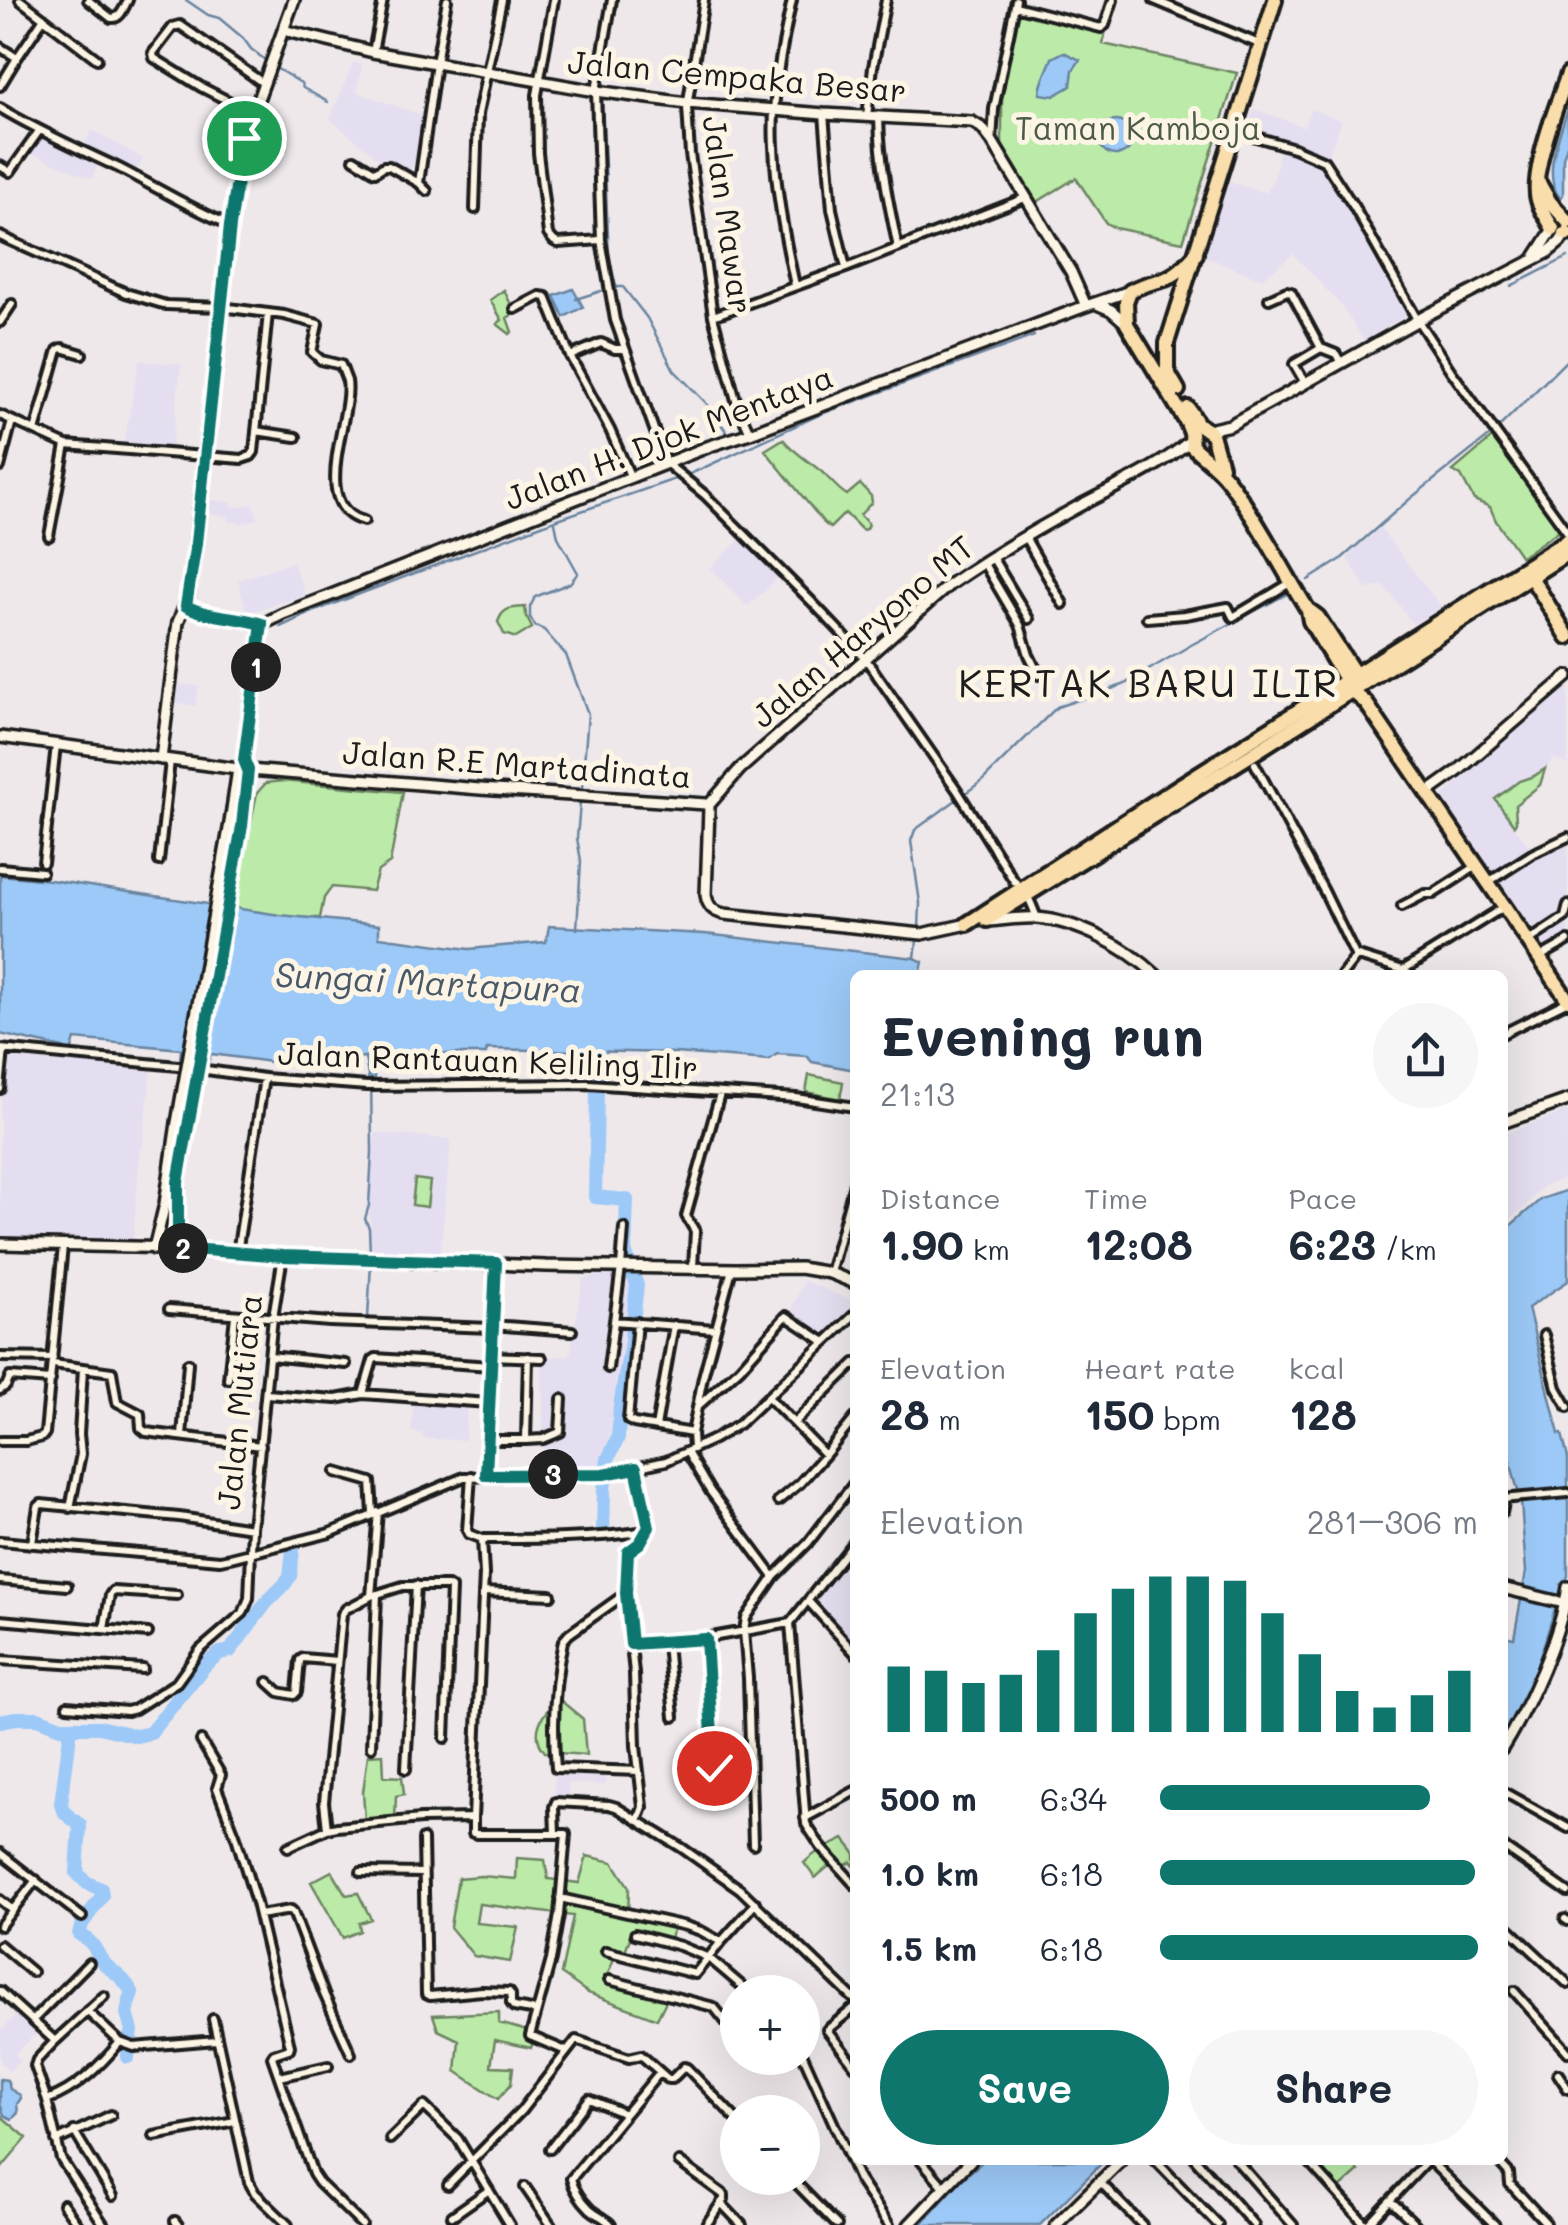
<!DOCTYPE html>
<meta charset="utf-8">
<style>
:root{--surface:#fff;--page:#f6f6f7;--text:#1f2937;--muted:#747a83;--accent:#0f766e}
body{margin:0;font-family:Mali,sans-serif;background:var(--page);color:var(--text);height:100vh;display:flex;flex-direction:column;font-size:38px;white-space:nowrap}
*{box-sizing:border-box;margin:0}
p{font-size:32px;color:var(--muted)}
.icon{flex:none;width:55px;height:55px;fill:none;stroke:currentColor;stroke-width:2;stroke-linecap:round;stroke-linejoin:round}
.map{position:relative;flex:1;overflow:hidden}
.panel{position:absolute;left:850px;top:970px;width:658px;height:1195px;display:flex;flex-direction:column;background:var(--surface);border-radius:15px;box-shadow:0 10px 40px #0002}
.panel>*{flex:none}
.fabs{position:absolute;left:720px;top:1975px;display:grid;gap:20px}
.fabs a{display:grid;place-items:center;width:100px;height:100px;border-radius:50%;background:var(--surface);box-shadow:0 10px 40px #0002;font-size:50px}
.pin{position:absolute;display:grid;place-items:center;width:85px;height:85px;color:#fff;margin:-42px;border:5px solid #fff;border-radius:50%;box-shadow:0 2px 10px #0007}
.km{position:absolute;width:50px;height:50px;margin:-25px;border-radius:50%;background:#222;color:#fff;font-size:28px;line-height:50px;text-align:center}
.round{display:grid;place-items:center;flex:none;width:105px;height:105px;border-radius:52px;background:var(--page)}
.headline{display:flex;align-items:center;justify-content:space-between;height:170px;padding:0 30px}
h1{font-size:55px;font-weight:700;line-height:75px}
.stats{display:grid;grid-template-columns:repeat(3,1fr);gap:15px;height:170px;padding:10px 30px}
.stats div{display:grid;align-content:center}
.stats b{font-size:42px;font-weight:700}
.stats small{font-size:28px;font-weight:400}
.stats p{font-size:28px}
.chart{height:280px;padding:20px 30px}
.chart p{display:flex;justify-content:space-between}
.chart svg{width:100%;height:180px;margin-top:10px;stroke:var(--accent);stroke-width:6}
.action{display:flex;gap:20px;margin-top:auto;padding:20px 30px}
.action a{flex:1;height:115px;border-radius:60px;background:var(--accent);color:#fff;font-size:40px;font-weight:700;line-height:115px;text-align:center}
.action a+a{background:var(--page);color:var(--text)}
ul{padding:0 30px;list-style:none;font-size:32px}
li{display:grid;grid-template-columns:160px 120px 1fr;align-items:center;height:75px}
li i{height:25px;border-radius:12px;background:var(--accent)}
.map>svg:first-child{display:block}
</style>
<div class="map">
<svg width="1568" height="2225" viewBox="0 0 1568 2225">
<rect width="100%" height="100%" fill="#eee8eb"/>
<filter id="ink" filterUnits="userSpaceOnUse"><feTurbulence type="fractalNoise" baseFrequency=".01" numOctaves="2"/><feDisplacementMap in="SourceGraphic" scale="20" xChannelSelector="R" yChannelSelector="G"/><feConvolveMatrix kernelMatrix="1 2 1 2 8 2 1 2 1" color-interpolation-filters="sRGB"/></filter>
<g filter="url(#ink)">
<!-- built -->
<path fill="#e4def0" d="M353 63 362 64 357 92 423 116 421 152 405 177 379 159 330 119Z
M1254 109 1304 127 1311 109 1342 121 1328 156 1247 130Z
M92 130 143 159 135 173 83 147Z
M38 137 98 163 92 179 27 151Z
M1280 148 1297 153 1318 163 1329 177 1352 211 1410 313 1364 341 1341 305 1293 254 1262 279 1201 255 1224 181 1267 193 1272 180 1274 179Z
M139 361 181 364 172 447 124 444Z
M208 499 232 503V506L237 507 253 504 258 519 243 523 229 522V517L205 512Z
M1380 528 1441 607 1413 624 1384 585 1366 589 1347 557Z
M743 537 780 572 772 584 747 606 710 568Z
M293 562 306 595 247 613 238 580Z
M178 684 199 686 195 706 176 703Z
M1568 684V765L1555 758 1545 769 1534 776 1519 781 1495 800 1536 856 1568 838V940L1546 954 1445 802 1444 795Z
M6 1057 151 1070 143 1146 140 1147 133 1243 0 1241V1112Z
M1568 1111V1177L1543 1186 1523 1209 1503 1225V1134Z
M375 1133 451 1139 440 1257 371 1254 369 1191Z
M603 1275 629 1276 634 1285 605 1466 544 1470 542 1358 570 1355 583 1278Z
M804 1281 855 1302V1307L823 1336 789 1315Z
M414 1401 467 1404 465 1440 423 1439 422 1433 411 1432Z
M855 1546V1649L839 1634 815 1602Z
M555 1769 606 1771 605 1785 569 1783 568 1801H554Z
M21 2010 40 2030 15 2054 20 2060 9 2071 0 2061V2031Z"/>
<!-- green -->
<path fill="#bceba9" stroke="#6c8462" stroke-width="2.5" d="M1019 10 1106 30 1103 44 1237 73 1183 242 1115 228 1106 223 1076 178 1037 202 1002 146V90Z
M504 290 515 313 507 318 512 332 510 334 497 324 502 320 490 300Z
M1492 438 1561 529 1521 557 1496 521 1490 507 1474 500 1461 476 1453 471Z
M783 439C794 453 809 461 822 472 831 480 837 489 847 495L860 484 871 496 872 502 860 515 868 524 866 529 862 530 845 513 830 528 824 523 765 450Z
M525 607 526 616 532 628 516 638 504 634 498 622C503 607 511 608 525 607Z
M1545 769 1540 785 1515 805 1516 822 1514 825 1495 799 1519 781 1534 776Z
M282 781 403 792 390 863 378 871 372 891 332 887 324 898 320 918H275L233 908 257 793 266 783Z
M809 1075 843 1082 840 1099 806 1092Z
M415 1179 430 1181 427 1207 412 1205Z
M560 1700 583 1719 586 1755 545 1752C529 1733 542 1711 560 1700Z
M383 1754 384 1776 402 1777 404 1794 396 1796 395 1820 365 1821 363 1792 368 1755Z
M844 1839 855 1853V1867L851 1862 843 1867 835 1861 815 1878 804 1863C818 1849 827 1848 844 1839Z
M587 1856 613 1862 629 1887 628 1916 675 1925 669 1940 633 1931 624 1953H616L606 1979 668 1997 657 2019 588 1993 561 1974 573 1916 479 1904 476 1923 518 1927 510 1962 474 1956 450 1927 458 1878 481 1876 516 1879 517 1858 545 1860 548 1879 579 1883Z
M332 1871 346 1895 358 1893 371 1919 359 1923 360 1931 343 1938 311 1882Z
M499 2012V2023L527 2031 529 2036 534 2039 531 2048 495 2040 491 2066 513 2067 511 2084 498 2099 456 2071 459 2040 438 2030 433 2015Z
M0 2115 27 2138 0 2170Z
M1319 2160H1350L1359 2171 1339 2189 1317 2162Z"/>
<!-- water -->
<path fill="#9cc9f7" stroke="#69849f" stroke-width="2.5" d="M1064 52 1080 60 1073 70 1071 86 1054 96 1040 94C1040 82 1048 70 1052 58Z
M1568 109V142L1563 158V195L1560 198C1541 175 1560 134 1568 109Z
M1099 138a17 17 0 1 1 34 0a17 17 0 1 1-34 0Z
M573 289 583 307 564 317 554 296Z
M0 875 50 880 280 915 379 925V937L469 949 546 942 549 926 705 934 915 958 923 962 920 975H855V1070L812 1062 807 1056 777 1054 769 1060 675 1053 487 1049 486 1054H374V1082H369L365 1057 319 1063 318 1058H312V1063H278L211 1054 208 1064 180 1060 181 1049 75 1039 71 1052 63 1048 0 1034Z
M1568 1190V1281L1528 1308 1559 1434H1562L1568 1458V1576L1559 1596 1539 1660 1522 1701 1503 1736V1636L1514 1638 1526 1572 1521 1502 1503 1435V1232L1541 1199Z
M0 2079 7 2080 10 2089 20 2095 21 2098 17 2104 18 2113 12 2119 4 2115 0 2104Z
M984 2160H1105L1040 2225H921L961 2180Z"/>
<g fill="none" stroke-linecap="round" stroke-linejoin="round">
<!-- stream -->
<path stroke="#69849f" stroke-width="2.5" d="M186 0 208 15 219 18 243 38 251 49 274 67 301 83 303 88 328 102
M283 42 289 39 431 69
M438 70 534 87
M542 88 681 109 764 115
M602 100 609 258 616 286
M245 163 249 140 257 115
M1511 286 1568 257
M615 287H623L647 318 674 370 708 405 728 434
M576 299 601 291
M1498 428 1568 359
M555 522 558 537 578 573 570 583 535 597 530 607V617L535 626 544 630 566 655 588 714 582 788
M1308 580 1340 560 1411 498 1492 434
M280 627 312 612 555 520 690 474 821 414 1034 336
M577 929 581 861 577 838 580 803
M919 929 920 903 911 841 915 830 982 781 1057 707 1123 685 1191 645 1289 593
M915 958 917 940
M370 1254 369 1228 365 1219 369 1205 372 1152 371 1078
M368 1319 371 1262"/>
<!-- river -->
<path stroke="#9cc9f7" stroke-width="14" d="M598 1036 595 1197 627 1200 625 1251 637 1285 630 1349 620 1406 618 1438 608 1459 604 1489 603 1534
M0 1721 16 1718H38L61 1727H99L137 1736 150 1733 206 1664 220 1653 230 1651 266 1603 284 1585 290 1576 293 1550
M71 1727 61 1804 65 1813 80 1825 77 1873 87 1883 101 1889 102 1896 82 1924 79 1934C100 1946 94 1955 108 1967 119 1976 124 1979 132 1992L127 2013 132 2031 129 2040 128 2057"/>
<!-- street casing -->
<g stroke="#1c1c1c" stroke-width="14">
<path id="street" d="M20 0 97 59
M88 0 111 18C121 19 124 7 128 0
M554 0 537 95 538 153 548 234 554 241 558 243 601 240
M612 0 596 91 601 240 615 320 666 463 705 495 811 601 865 658 957 790 1014 881C1027 890 1031 903 1037 918
M704 0 687 107 690 154 713 316 737 404 750 433
M792 0C782 47 771 98 774 146 776 193 785 239 795 285
M1154 0 1259 44
M1015 6 1101 28 1105 25 1113 0
M0 47 17 58 0 86
M373 52 383 0
M17 58 44 18
M0 108C38 131 79 149 119 168 156 187 191 209 230 225
M252 113 201 87 154 58 153 53 173 27 180 25 263 83
M824 114 832 209 846 268
M867 116 873 67 886 0
M879 118C880 162 889 205 898 248
M1236 131 1294 148 1324 161 1354 207 1418 321 1451 371 1568 533
M992 141 994 109 1016 0
M354 159 375 172 384 166H389L419 183
M0 166 10 172 39 131
M427 191 419 183 436 63 447 0
M475 209 478 114 502 0
M0 236 126 293 166 305 221 307 284 315 318 324 312 352 321 360 341 365C342 368 346 378 347 381 353 417 307 507 364 521
M1269 299 1287 291 1291 292 1321 348
M515 309 540 296 546 297 570 356 610 430 631 478
M713 316 846 268 1025 198
M0 322 12 304
M570 356 601 343 615 349H623
M1305 383 1294 364 1321 348 1336 354 1341 363
M0 415 66 445 242 459 251 456 254 452 268 313
M35 431 58 350 62 348 82 354
M256 431 296 437
M0 467 12 421
M49 536 66 445
M1025 537 1063 604
M992 557 1029 619
M983 562 1020 625 1029 655 1039 675
M1147 618 1185 615 1228 607 1233 617 1290 583
M1255 764 1324 891 1355 955 1403 970 1411 975
M159 861 170 761
M43 863 56 745
M0 868 42 872
M1490 881 1532 854 1568 837
M1402 906 1425 894H1433L1475 867
M1530 940 1565 917 1568 905
M1540 957 1568 941
M1403 970 1504 907
M1342 975 1356 957
M1502 1034 1568 1001
M0 1049 178 1066 264 1078 367 1086 589 1084 796 1098 855 1107
M0 1089 4 1050
M237 1253 264 1078
M693 1267 695 1231 686 1216 720 1094
M830 1273 855 1180
M169 1309 330 1322 492 1328
M614 1321 715 1329
M637 1322 628 1420 634 1423 692 1433
M492 1325 572 1331
M1544 1335 1557 1388 1568 1407
M270 1356 346 1364
M491 1356 542 1358
M0 1357 53 1358
M53 1364 112 1372 117 1402 140 1414 141 1428 146 1432 261 1446
M608 1368 621 1267 624 1228
M228 1379 235 1316
M0 1390 6 1386 10 1377 51 1380
M266 1394 336 1399 363 1394 489 1403
M363 1394 373 1360 376 1358 491 1366
M768 1397 794 1423 855 1363
M698 1406 740 1368 786 1316 825 1342
M794 1423 825 1455 855 1418
M656 1427 674 1325
M182 1436 188 1363
M487 1440H526L528 1357
M526 1440 543 1439 560 1432 562 1399
M0 1441H26L42 1437 45 1433 63 1246
M693 1449 692 1433 703 1377 732 1269
M687 1452 710 1491 774 1577
M636 1469 649 1527 640 1543 628 1552 626 1599 634 1673 636 1746 643 1807 638 1821
M336 1472 371 1482 373 1513
M485 1475 496 1264
M471 1476 467 1530 469 1534 482 1539C538 1539 592 1539 647 1531
M1502 1499 1568 1493
M778 1501 800 1483 825 1455
M70 1508 81 1454 79 1434 83 1369
M378 1512 371 1596 403 1586H448L451 1588 445 1738
M1502 1513 1505 1498
M0 1541 220 1560 230 1558 330 1533 464 1477 611 1473 666 1461 714 1439 739 1424 855 1314
M855 1541 790 1623 806 1824 821 1847 855 1885
M32 1543 38 1507 41 1504 179 1517 252 1528
M0 1580 67 1586
M483 1592 551 1595
M625 1594 569 1634 563 1641C554 1683 552 1726 556 1768L639 1771
M808 1601 855 1653
M0 1620 148 1633
M104 1629 110 1595 113 1591 177 1595
M667 1643 705 1639
M631 1645 667 1643 674 1717
M0 1660 143 1669
M268 1682 279 1692 294 1695 297 1692 300 1660 303 1658 337 1661
M67 1706 127 1711 135 1709 177 1682 200 1650 243 1613 249 1598 252 1528 273 1317 283 1256
M201 1741 221 1775 217 1788 236 1837 256 1903 290 2046 289 2049 274 2054 272 2057 313 2174 319 2183 362 2225
M371 1747 377 1594
M406 1769 416 1585
M714 1769 706 1638 790 1623
M1502 1791 1568 1828
M473 1818 484 1574 482 1539
M805 1818 855 1791
M327 1829 324 1802 342 1614 346 1609 371 1596
M555 1833 554 1807 556 1802 609 1805 616 1807 682 1848 740 1889 855 2000
M423 1839 426 1994 430 1996 482 1991 509 1992 511 1995V2003L514 2007 537 2011 530 2036 566 2051
M753 1844 748 1678 744 1631 746 1618 774 1577 808 1543 855 1482
M1502 1846 1568 1892
M288 1847 327 1829 337 1827 421 1819 473 1818V1833L477 1834H566L559 1915 551 1960 537 2011
M0 1853 82 1917
M361 1872 422 1873
M560 1898 686 1926 701 1931 721 1942 756 1903
M0 1900 13 1910
M259 1915 291 1910 293 1912 324 1994 351 2054
M1565 1919 1568 1921
M1502 1922 1568 1984
M0 1926 36 1880
M635 1934 680 1946 709 1958 749 1992
M0 1945 32 1972
M606 1951 695 1974 721 1942
M609 1980 714 2007 738 2037
M0 1991 55 2041
M1514 1991 1568 2052
M104 1996 55 2041 37 2060 35 2066 47 2100 61 2159 104 2225
M855 2007 827 2030 855 2066
M87 2011 120 2042
M213 2019 249 2182 255 2193 288 2225
M33 2020 89 1963
M802 2053 859 2180 889 2225
M752 2058 759 2062 766 2058
M1558 2074 1568 2089
M280 2077 328 2066
M47 2100C77 2089 99 2067 120 2042L134 2047 216 2040
M74 2131 113 2196
M154 2136 235 2121
M390 2139 424 2106 458 2139 510 2225
M56 2141 111 2115
M550 2149 589 2099 625 2114
M921 2160 944 2187
M1155 2160 1218 2225
M1196 2160 1254 2225
M1236 2160 1293 2225
M1315 2160 1311 2164 1366 2225
M1429 2160 1495 2225
M1497 2160 1509 2173 1510 2184 1546 2223
M679 2162 724 2195V2199L706 2225
M791 2178 837 2225
M1100 2182 1142 2225
M448 2185 521 2111 576 2040 629 2058 641 2055 668 2079H672L684 2067 687 2068 738 2121
M525 2187 551 2225
M1391 2201 1416 2225
M721 2203 742 2225
M63 2204 78 2225
M452 2216 489 2190
M175 2221 178 2225
M611 2225C605 2217 598 2216 590 2209 582 2201 574 2189 571 2179L660 2072
M1367 2225 1428 2160"/>
</g>
<!-- secondary casing -->
<g stroke="#1c1c1c" stroke-width="16">
<path id="secondary" d="M283 30 373 52 596 91 687 103 824 114 972 122 982 128 992 141 1071 272 1086 306
M1535 257 1553 229
M1097 304 1111 310 1127 324
M1208 430 1230 425 1427 315 1547 253 1560 242 1565 234
M186 606C210 618 236 616 261 625
M261 625 283 614 710 446 750 433 1083 307 1130 291
M0 737 238 769 480 789 706 804 709 808 706 895C708 907 713 911 724 914L922 934 968 924
M161 759 178 622 189 596 230 225 244 138 294 0
M1427 793 1458 771 1568 676
M708 806 740 769 949 585C988 558 1028 534 1070 511 1111 488 1155 471 1191 440
M230 823 238 769 244 759 261 625
M241 826 247 785V767
M989 921C1004 920 1021 917 1036 918 1077 921 1127 947 1156 975
M1502 1123 1568 1100
M0 1244 178 1248 283 1256 546 1266 736 1269 800 1268 830 1273 855 1283
M178 1248 179 1182 187 1126
M154 1249 165 1204 177 1123
M1502 1588 1568 1604
M1502 1749C1529 1705 1560 1637 1568 1587
M909 2225 971 2160
M1056 2225 1122 2160"/>
</g>
<!-- highway casing -->
<g stroke="#1c1c1c" stroke-width="20">
<path id="highway" d="M1539 183 1550 202 1568 222
M1553 229C1548 219 1541 211 1538 200 1530 174 1558 101 1568 74
M1565 234H1568
M1196 254C1187 264 1176 276 1162 280 1150 283 1141 285 1130 291L1126 302 1127 324 1187 423 1191 433 1192 446C1203 457 1217 466 1227 479 1258 520 1281 567 1308 610L1310 621 1352 691 1366 703 1568 1000
M1178 390 1167 371V343L1275 0
M1188 408 1198 424 1212 434 1221 466
M1531 577 1568 637
M1310 611 1318 617 1359 680
M987 920 1251 755 1568 553
M967 924 1179 786 1568 540"/>
</g>
<!-- street -->
<use href="#street" stroke="#fcf5e5" stroke-width="6"/>
<!-- secondary -->
<use href="#secondary" stroke="#fcf5e5" stroke-width="9"/>
<!-- highway -->
<use href="#highway" stroke="#f9deab" stroke-width="12"/>
<!-- secondary-bridge casing -->
<g stroke="#1c1c1c" stroke-width="16" stroke-linecap="butt">
<path id="secondary-bridge" d="M177 1123 230 823
M187 1126 241 826"/>
</g>
<!-- secondary-bridge -->
<use href="#secondary-bridge" stroke="#fcf5e5" stroke-width="9"/>
</g>
</g>
<g fill="none" stroke-linecap="round" stroke-linejoin="round" filter="url(#ink)">
<!-- route casing -->
<g stroke="#fff" stroke-width="20">
<path id="route" d="M244 138 230 226 196 543 186 606C210 618 237 616 262 624L244 760 248 770 242 826 178 1182V1248L283 1256 496 1263 486 1475 604 1474 636 1468 649 1527 640 1543 628 1552 626 1593 631 1644 706 1639 714 1768"/>
</g>
<!-- route -->
<use href="#route" stroke="#0f766e" stroke-width="12"/>
</g>
<g text-anchor="middle" stroke-width="10" stroke-linejoin="round" paint-order="stroke">
<!-- street labels -->
<g font-size="32" fill="#1c1c1c" stroke="#fcf5e5">
<text transform="translate(737 77) rotate(5)" y="11">Jalan Cempaka Besar</text>
<text transform="translate(727 215) rotate(82)" y="11">Jalan Mawar</text>
<text transform="translate(669 438) rotate(-21)" y="11">Jalan H. Djok Mentaya</text>
<text transform="translate(863 632) rotate(-40)" y="11">Jalan Haryono MT</text>
<text transform="translate(517 765) rotate(4)" y="11">Jalan R.E Martadinata</text>
<text transform="translate(488 1061) rotate(2)" y="11">Jalan Rantauan Keliling Ilir</text>
<text transform="translate(240 1402) rotate(-84)" y="11">Jalan Mutiara</text>
</g>
<!-- park labels -->
<g font-size="32" fill="#4c5a46" stroke="#fcf5e5">
<text x="1138" y="140">Taman Kamboja</text>
</g>
<!-- water labels -->
<g font-size="35" font-style="italic" fill="#495969" stroke="#fcf5e5">
<text transform="translate(428 983) rotate(3)" y="12">Sungai Martapura</text>
</g>
<!-- quarter labels -->
<g font-size="38" letter-spacing="2.5" fill="#1c1c1c" stroke="#fcf5e5">
<text x="1149" y="697">KERTAK BARU ILIR</text>
</g>
</g>
</svg>
<div class="fabs">
<a>+</a>
<a>−</a>
</div>
<div class="pin" style="left:244px;top:138px;background:#1e9e55"><svg class="icon" aria-label="arrive" viewBox="0 0 24 24"><path d="M6 21V4h12l-3 4 3 4H6"/></svg></div>
<div class="pin" style="left:714px;top:1768px;background:#d93025"><svg class="icon" aria-label="check" viewBox="0 0 24 24"><path d="M5 12l5 5 9-10"/></svg></div>
<b class="km" style="left:256px;top:667px">1</b>
<b class="km" style="left:183px;top:1248px">2</b>
<b class="km" style="left:553px;top:1474px">3</b>
<section class="panel">
<div class="headline"><div><h1>Evening run</h1><p>21:13</p></div><a class="round"><svg class="icon" aria-label="share" viewBox="0 0 24 24"><path d="M12 15V3M7 8l5-5 5 5M5 13v7h14v-7"/></svg></a></div>
<div class="stats">
<div><p>Distance</p><b>1.90<small> km</small></b></div>
<div><p>Time</p><b>12:08</b></div>
<div><p>Pace</p><b>6:23<small> /km</small></b></div>
</div>
<div class="stats">
<div><p>Elevation</p><b>28<small> m</small></b></div>
<div><p>Heart rate</p><b>150<small> bpm</small></b></div>
<div><p>kcal</p><b>128</b></div>
</div>
<div class="chart"><p><span>Elevation</span>281–306 m</p>
<svg viewBox="0 0 160 44" preserveAspectRatio="none"><path d="M5 44V28M15 44V29M25 44V32M35 44V30M45 44V24M55 44V15M65 44V9M75 44V6M85 44V6M95 44V7M105 44V15M115 44V25M125 44V34M135 44V38M145 44V35M155 44V29"/></svg>
</div>
<ul>
<li><b>500 m</b>6:34<i style="width:85%"></i></li>
<li><b>1.0 km</b>6:18<i style="width:99%"></i></li>
<li><b>1.5 km</b>6:18<i style="width:100%"></i></li>
</ul>
<div class="action"><a>Save</a><a>Share</a></div>
</section>
</div>
